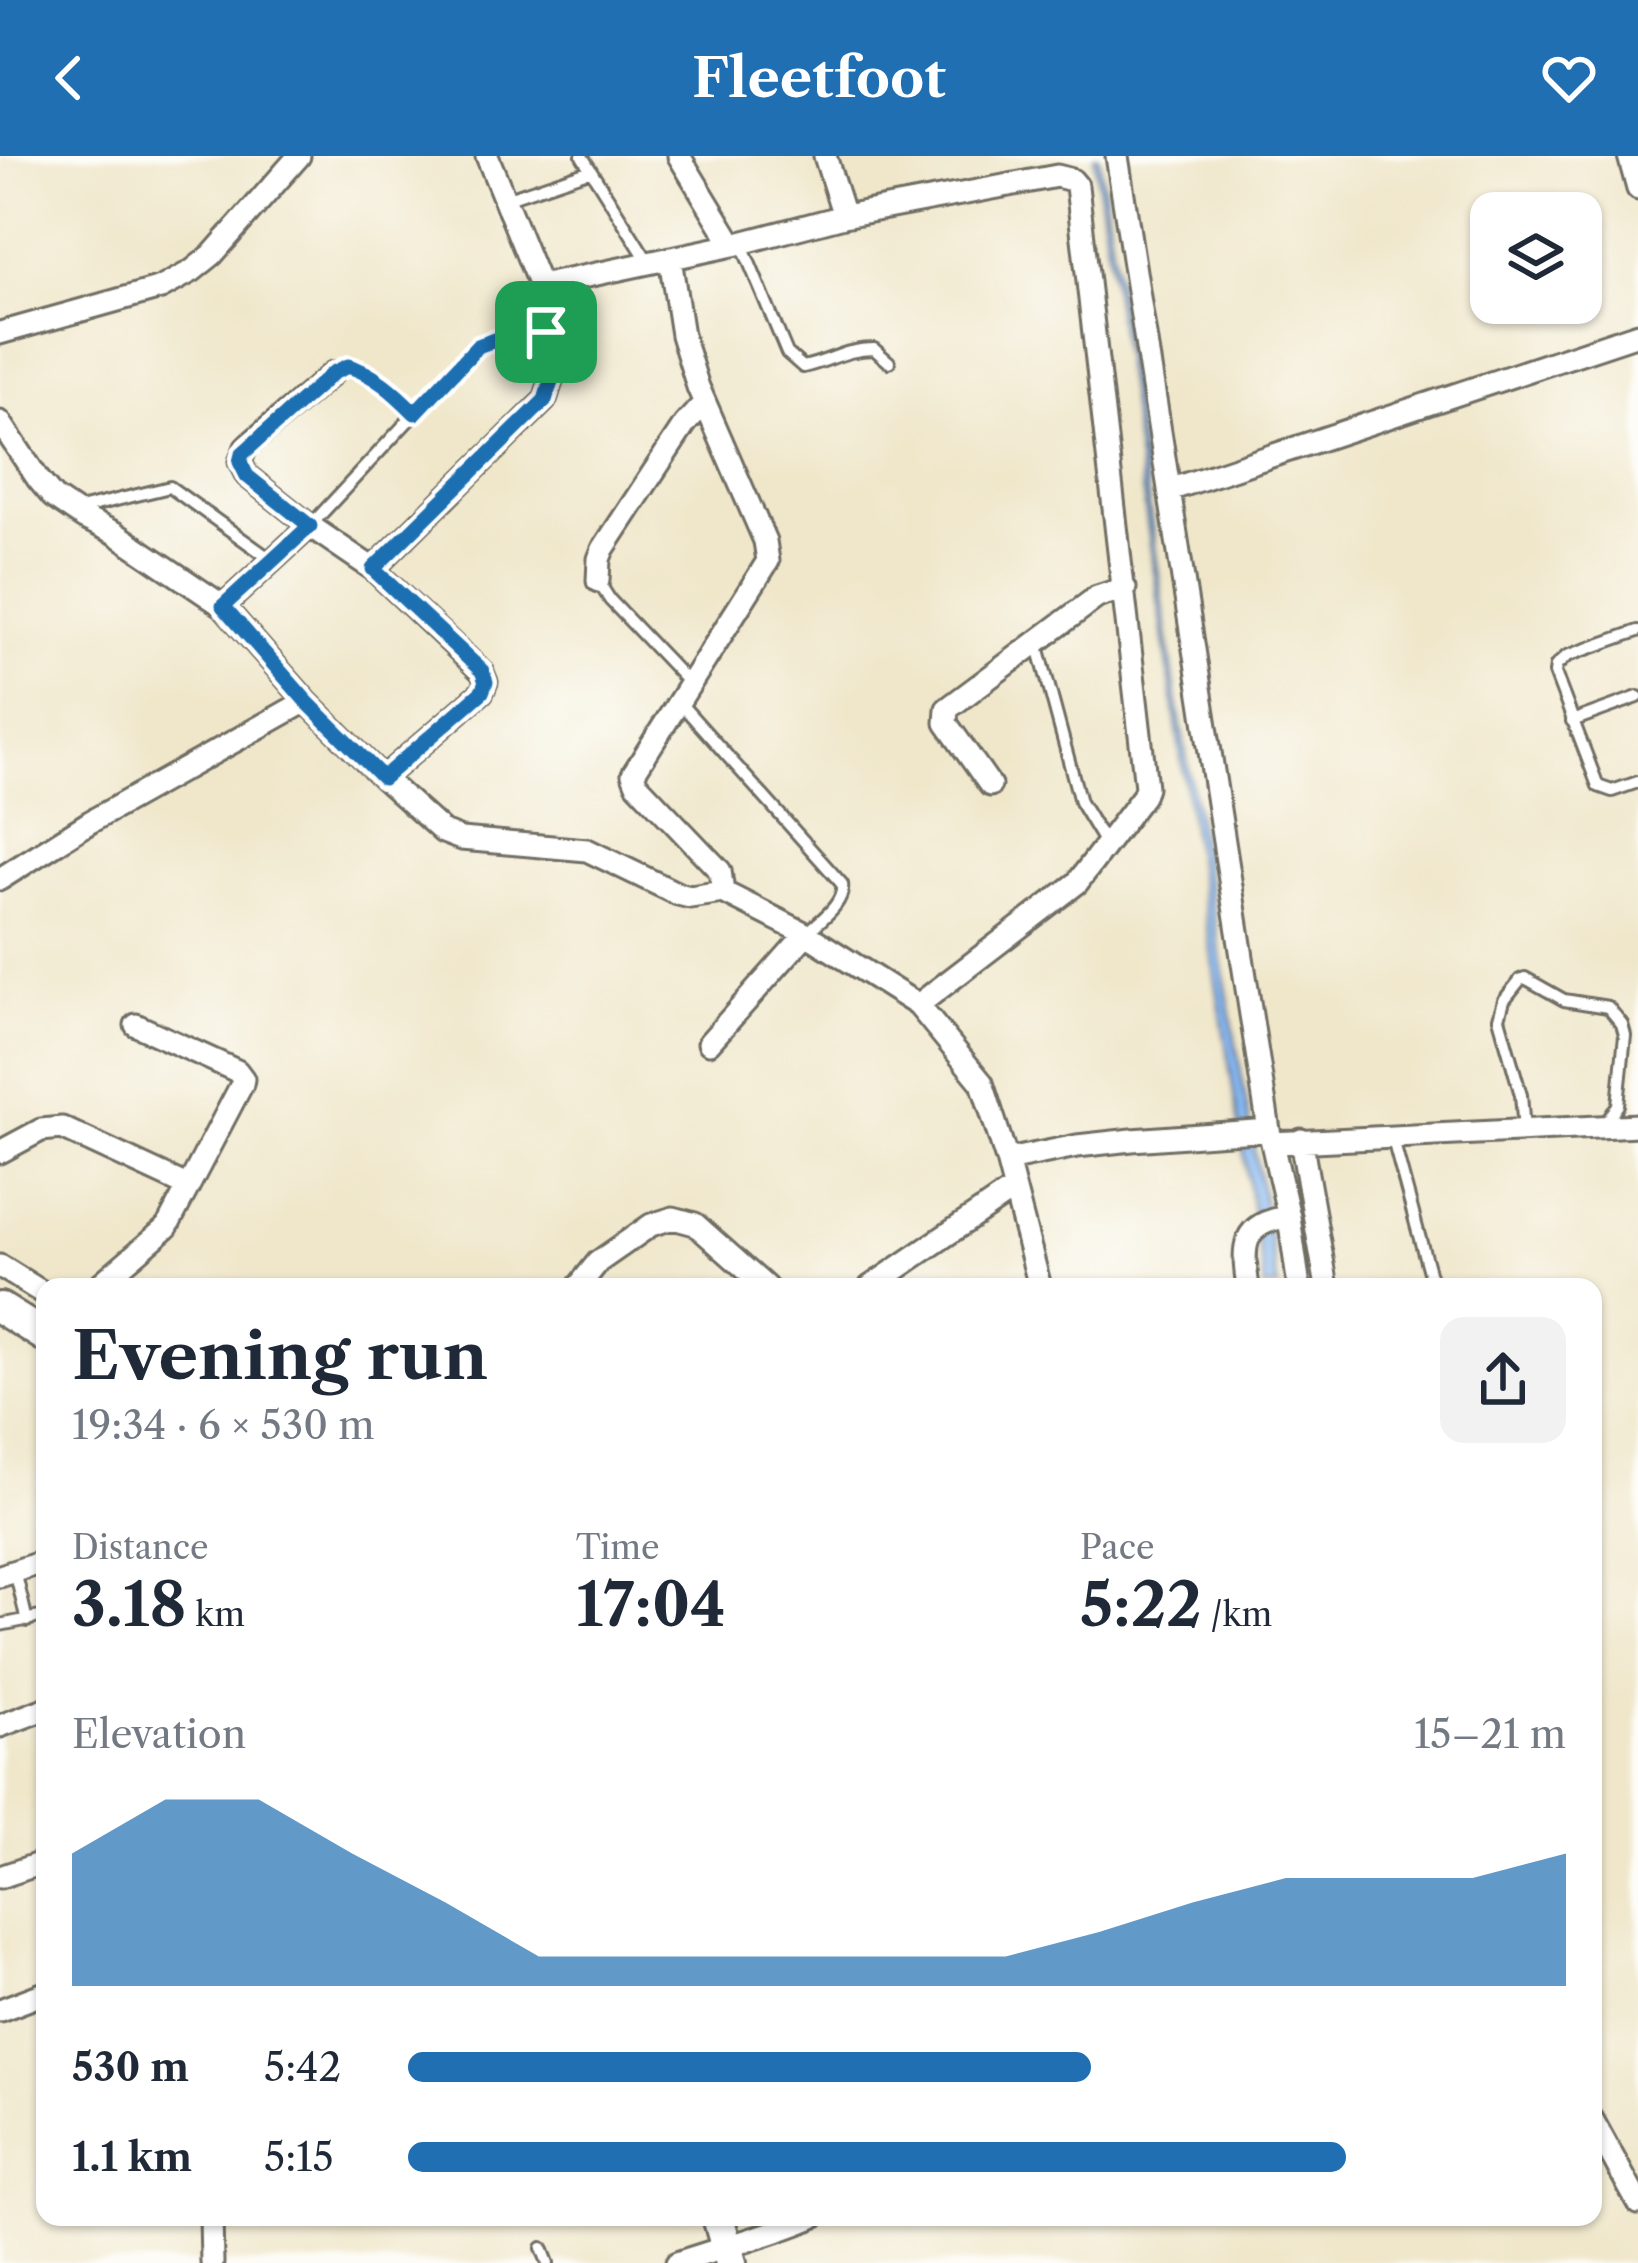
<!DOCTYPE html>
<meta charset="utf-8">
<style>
:root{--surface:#fff;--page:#f2f2f3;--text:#1f2937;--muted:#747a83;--accent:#1f6fb2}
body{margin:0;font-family:"Libre Caslon Text",serif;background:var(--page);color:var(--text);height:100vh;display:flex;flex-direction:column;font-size:45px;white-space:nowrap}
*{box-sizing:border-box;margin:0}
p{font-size:39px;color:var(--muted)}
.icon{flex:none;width:66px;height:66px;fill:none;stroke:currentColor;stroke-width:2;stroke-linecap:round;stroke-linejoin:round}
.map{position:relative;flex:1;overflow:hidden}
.details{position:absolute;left:36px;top:1122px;width:1566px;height:948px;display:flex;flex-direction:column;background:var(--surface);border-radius:24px;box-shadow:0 3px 9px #0004}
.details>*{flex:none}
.buttons{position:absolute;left:1470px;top:36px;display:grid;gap:24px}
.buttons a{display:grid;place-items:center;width:132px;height:132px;border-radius:24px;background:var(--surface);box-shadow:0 3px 9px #0004;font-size:60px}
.pin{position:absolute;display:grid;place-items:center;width:102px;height:102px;color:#fff;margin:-51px;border-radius:24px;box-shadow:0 6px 18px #0006}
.round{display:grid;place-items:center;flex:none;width:126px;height:126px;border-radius:24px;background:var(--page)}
.overview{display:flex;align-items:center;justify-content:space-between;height:204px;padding:0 36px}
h1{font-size:66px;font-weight:700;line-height:90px}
.figures{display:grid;grid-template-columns:repeat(3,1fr);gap:18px;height:204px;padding:12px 36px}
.figures div{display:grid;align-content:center}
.figures b{font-size:60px;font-weight:700}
.figures small{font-size:33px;font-weight:400}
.figures p{font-size:33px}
.chart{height:336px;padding:24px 36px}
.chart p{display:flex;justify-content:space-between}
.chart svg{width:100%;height:216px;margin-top:12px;fill:var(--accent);opacity:.7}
ul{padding:0 36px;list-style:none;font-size:39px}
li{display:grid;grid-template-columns:192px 144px 1fr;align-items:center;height:90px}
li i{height:30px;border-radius:15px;background:var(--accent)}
header{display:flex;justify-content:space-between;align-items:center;height:156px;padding:0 36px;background:var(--accent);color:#fff;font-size:54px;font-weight:700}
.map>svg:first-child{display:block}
</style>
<header><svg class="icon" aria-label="back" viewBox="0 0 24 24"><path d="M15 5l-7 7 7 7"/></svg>Fleetfoot<svg class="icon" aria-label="heart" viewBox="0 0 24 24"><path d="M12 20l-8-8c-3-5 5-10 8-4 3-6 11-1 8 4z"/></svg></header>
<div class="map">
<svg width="1638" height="2107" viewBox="0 0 1638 2107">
<rect width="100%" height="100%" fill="#fdfcf7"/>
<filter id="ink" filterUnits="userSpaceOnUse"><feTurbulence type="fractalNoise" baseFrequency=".00833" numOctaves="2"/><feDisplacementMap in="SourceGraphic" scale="24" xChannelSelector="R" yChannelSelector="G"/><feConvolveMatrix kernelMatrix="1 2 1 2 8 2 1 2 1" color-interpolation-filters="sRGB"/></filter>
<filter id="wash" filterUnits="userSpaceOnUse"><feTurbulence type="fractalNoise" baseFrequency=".004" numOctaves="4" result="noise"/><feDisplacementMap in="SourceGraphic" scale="48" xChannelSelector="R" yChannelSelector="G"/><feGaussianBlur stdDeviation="2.7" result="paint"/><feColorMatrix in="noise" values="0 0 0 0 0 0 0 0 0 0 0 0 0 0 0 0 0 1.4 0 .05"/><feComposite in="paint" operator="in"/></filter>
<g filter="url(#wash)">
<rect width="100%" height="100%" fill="#f0e7cb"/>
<!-- water -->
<path fill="#86b7f2" stroke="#58718e" stroke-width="3" d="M1094 0H1099L1177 546 1278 1131H1265L1192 677Z"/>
</g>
<g filter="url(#ink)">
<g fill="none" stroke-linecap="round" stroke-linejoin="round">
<!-- lane casing -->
<g stroke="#706d63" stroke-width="16">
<path id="lane" d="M582 0 649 107
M505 43 591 14
M741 87 787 197 803 211C831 205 845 193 874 193L889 206
M333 217C340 214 345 211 352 211 372 212 401 243 415 257
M75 354 170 331 273 405
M311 369 474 194 489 186 546 176
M598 425 610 444 689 527
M1638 475 1567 500 1556 510 1555 517 1598 630 1612 635 1638 626
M1037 486 1080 646 1106 689
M680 547 842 728C845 748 820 764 806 778
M1572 565 1638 541
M1524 974 1521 939 1499 862 1504 844 1520 824 1525 822 1564 844 1608 851 1622 868 1625 879 1618 949 1605 968
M1392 980 1433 1131
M15 1415 27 1465
M0 1469 45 1460
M542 2092 548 2107"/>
</g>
<!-- street casing -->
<g stroke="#706d63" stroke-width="27">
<path id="street" d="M679 0 733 89
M825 0 844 60
M1117 0 1269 974 1289 1061 1299 1131
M1629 0 1638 33
M670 102 682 179 698 231 765 385 768 405 633 618 637 628 720 715 723 736
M540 130 733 89 844 60 1057 20 1072 24 1077 30 1146 631 1143 640 1077 727 918 849
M0 177 161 132 192 115 212 99 299 0
M0 266 38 323 53 341 84 362 115 377 223 450 306 545 383 622 443 676 461 683 587 694 678 738 690 741 723 736 806 778 918 849 982 927 1007 1004 1040 1131
M1169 334 1638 178
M310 370 247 320 240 306 246 291 333 217
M373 413 482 516 486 526 482 536 383 622
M598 425 599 403 603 393 685 268 704 247
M223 450 310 370 373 413 545 244 552 222 540 130 487 0
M990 629 946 567 947 553 1097 441 1125 432
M0 723 90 666 306 545
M709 887 806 778
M1301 984 1327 1131
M1272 987 1638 969
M0 996 41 974 62 972 187 1030
M1007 1004 1077 990 1132 984 1269 974
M0 1110 45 1138
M97 1131 167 1071 242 928 243 923 237 915 136 869
M578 1131 598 1106 651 1069 673 1062 695 1068 766 1131
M870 1131 1014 1033
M1248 1131C1242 1091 1241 1066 1289 1061
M0 1420 43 1406
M0 1570 45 1553
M0 1721 45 1706
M0 1854 45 1837
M1593 1965 1638 2047
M211 2061 212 2107
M677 2107C723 2091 769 2080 813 2061"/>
</g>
<!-- secondary casing -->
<g stroke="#706d63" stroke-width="36">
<path id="secondary" d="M0 1152 45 1180
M718 2061 731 2107"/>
</g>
<!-- lane -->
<use href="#lane" stroke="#fff" stroke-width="10"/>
<!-- street -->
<use href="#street" stroke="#fff" stroke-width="21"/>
<!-- secondary -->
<use href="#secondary" stroke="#fff" stroke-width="30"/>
</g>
</g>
<g fill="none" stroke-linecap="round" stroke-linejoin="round" filter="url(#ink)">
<!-- route casing -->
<g stroke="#fff" stroke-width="24">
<path id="route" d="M546 176 552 222 545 244 373 413 482 515 486 526 482 536 383 622 306 545 223 450 310 370 247 320 240 306 242 298 333 217 348 210C375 218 395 237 415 257L478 190 494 184Z"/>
</g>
<!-- route -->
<use href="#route" stroke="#1f6fb2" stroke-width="15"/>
</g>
</svg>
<div class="buttons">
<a><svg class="icon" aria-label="layers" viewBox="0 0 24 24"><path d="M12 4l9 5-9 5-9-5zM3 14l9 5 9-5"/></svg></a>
</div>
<div class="pin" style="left:546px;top:176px;background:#1e9e55"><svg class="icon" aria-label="arrive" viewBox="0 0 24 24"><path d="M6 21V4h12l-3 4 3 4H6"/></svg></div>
<section class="details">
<div class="overview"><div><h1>Evening run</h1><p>19:34 · 6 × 530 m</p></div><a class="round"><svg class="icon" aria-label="share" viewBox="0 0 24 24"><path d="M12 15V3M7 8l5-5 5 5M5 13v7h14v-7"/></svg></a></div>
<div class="figures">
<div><p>Distance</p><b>3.18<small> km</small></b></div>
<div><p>Time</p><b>17:04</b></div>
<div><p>Pace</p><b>5:22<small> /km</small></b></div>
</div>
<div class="chart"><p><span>Elevation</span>15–21 m</p>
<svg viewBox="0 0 160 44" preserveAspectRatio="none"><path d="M0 44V17L10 6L20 6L30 17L40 27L50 38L60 38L70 38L80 38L90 38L100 38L110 33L120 27L130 22L140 22L150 22L160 17V44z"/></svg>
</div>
<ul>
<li><b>530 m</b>5:42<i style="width:59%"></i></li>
<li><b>1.1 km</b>5:15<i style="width:81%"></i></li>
</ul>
</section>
</div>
